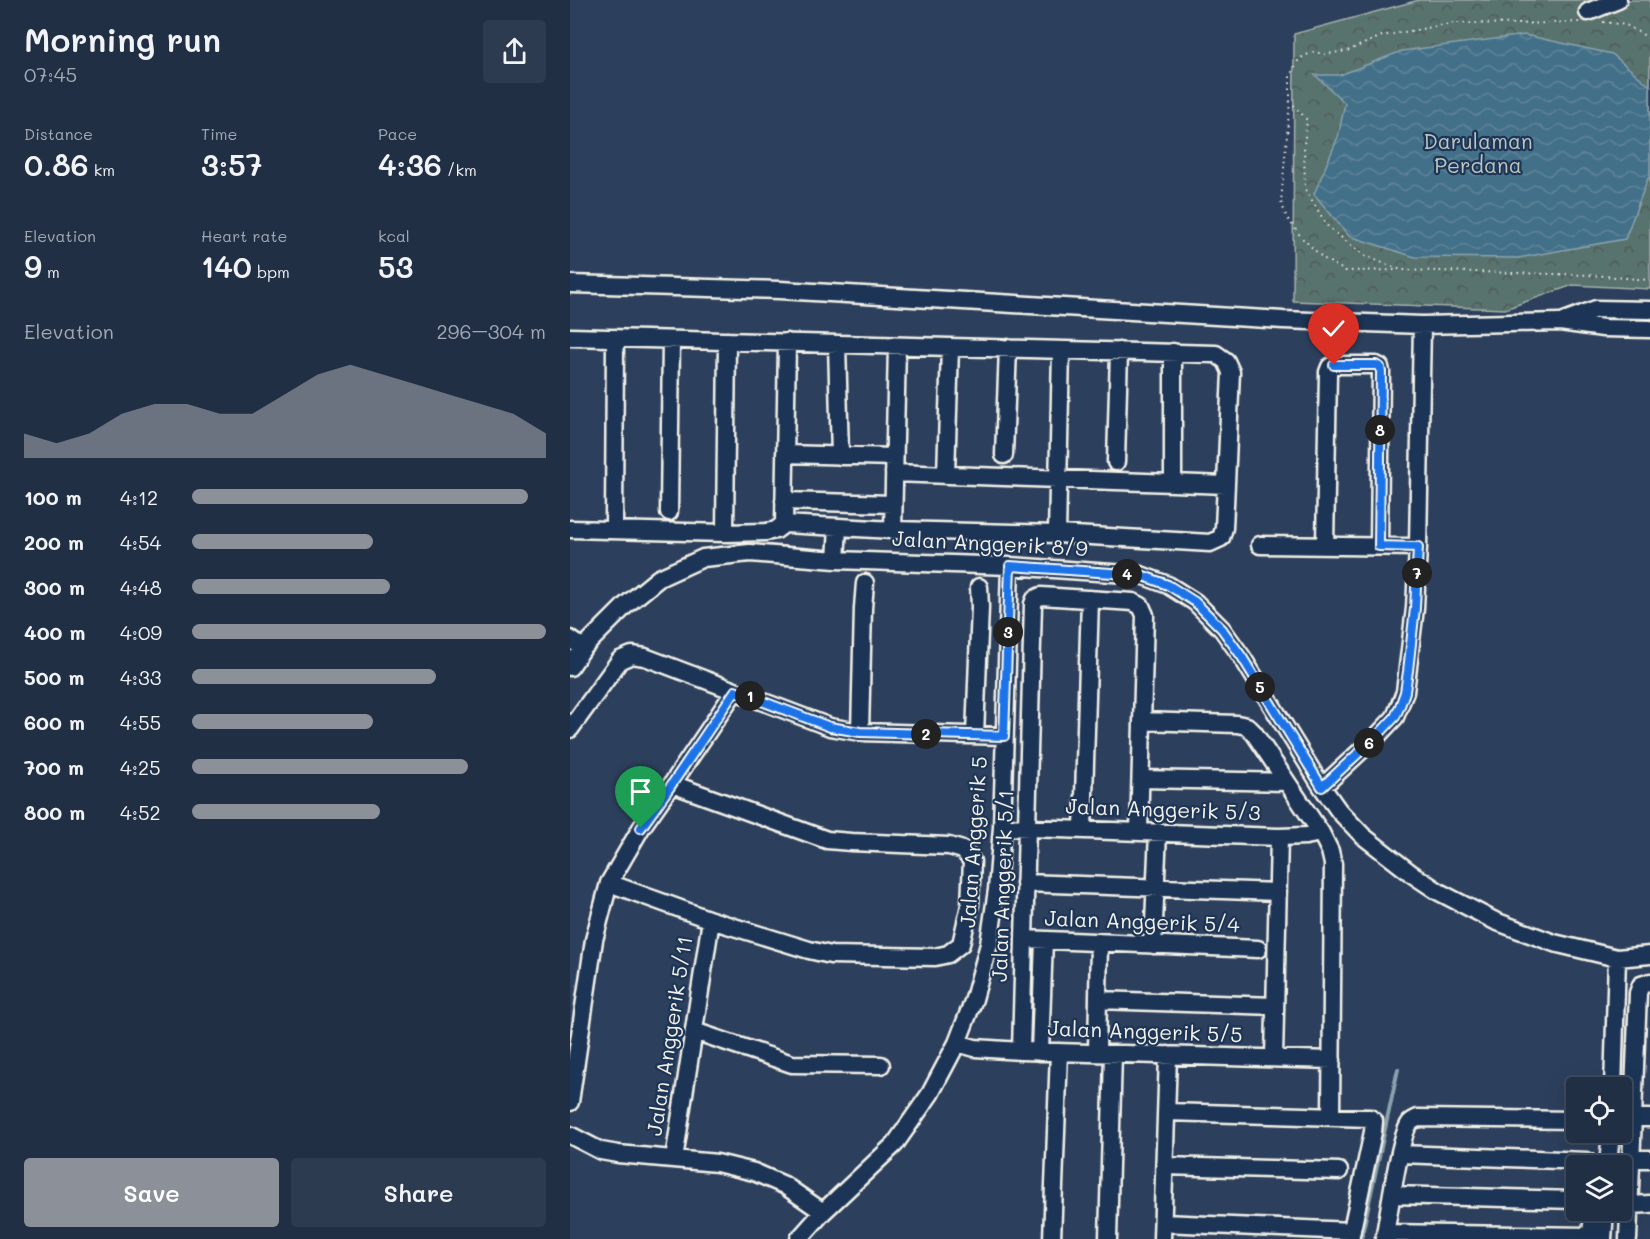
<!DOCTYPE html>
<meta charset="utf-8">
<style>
:root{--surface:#212f45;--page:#2d3b50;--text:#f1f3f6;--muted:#a2a9b3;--line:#3e4a5e;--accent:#8c9099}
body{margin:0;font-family:Mali,sans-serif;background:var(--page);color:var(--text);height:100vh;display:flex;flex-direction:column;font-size:22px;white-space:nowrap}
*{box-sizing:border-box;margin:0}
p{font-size:20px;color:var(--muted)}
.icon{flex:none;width:33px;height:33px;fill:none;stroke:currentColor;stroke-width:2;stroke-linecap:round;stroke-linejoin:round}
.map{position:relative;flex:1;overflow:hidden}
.drawer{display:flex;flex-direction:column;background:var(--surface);width:570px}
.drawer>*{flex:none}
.buttons{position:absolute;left:996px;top:1077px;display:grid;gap:12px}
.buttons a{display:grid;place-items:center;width:66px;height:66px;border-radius:6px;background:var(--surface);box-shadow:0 6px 24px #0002,0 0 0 2px var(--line);font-size:30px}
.pin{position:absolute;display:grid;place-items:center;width:51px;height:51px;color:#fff;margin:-62px -26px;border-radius:50% 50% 50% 0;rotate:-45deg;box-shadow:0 0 6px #0007}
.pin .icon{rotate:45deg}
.km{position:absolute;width:30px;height:30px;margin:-15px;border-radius:50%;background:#222;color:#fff;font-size:16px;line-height:30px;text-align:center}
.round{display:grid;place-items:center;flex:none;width:63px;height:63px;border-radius:6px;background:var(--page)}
.head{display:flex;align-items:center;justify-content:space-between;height:102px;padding:0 24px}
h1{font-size:33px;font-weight:600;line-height:45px}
.stats{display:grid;grid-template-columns:repeat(3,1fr);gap:9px;height:102px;padding:6px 24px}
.stats div{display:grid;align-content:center}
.stats b{font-size:30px;font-weight:600}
.stats small{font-size:16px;font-weight:400}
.stats p{font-size:16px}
.chart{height:168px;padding:12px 24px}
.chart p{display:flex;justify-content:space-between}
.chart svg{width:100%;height:108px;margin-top:6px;fill:var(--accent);opacity:.7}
.cta{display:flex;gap:12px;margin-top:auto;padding:12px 24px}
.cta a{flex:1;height:69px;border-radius:6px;background:var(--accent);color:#fff;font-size:24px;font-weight:600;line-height:69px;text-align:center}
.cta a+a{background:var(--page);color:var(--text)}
ul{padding:0 24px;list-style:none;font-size:20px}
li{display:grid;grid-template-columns:96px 72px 1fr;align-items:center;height:45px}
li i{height:15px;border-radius:8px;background:var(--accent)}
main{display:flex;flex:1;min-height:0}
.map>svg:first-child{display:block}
</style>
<main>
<section class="drawer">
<div class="head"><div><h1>Morning run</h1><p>07:45</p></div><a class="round"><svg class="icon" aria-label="share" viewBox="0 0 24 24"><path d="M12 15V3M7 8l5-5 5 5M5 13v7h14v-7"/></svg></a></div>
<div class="stats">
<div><p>Distance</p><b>0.86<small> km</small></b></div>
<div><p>Time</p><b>3:57</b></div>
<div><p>Pace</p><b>4:36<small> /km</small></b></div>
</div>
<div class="stats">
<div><p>Elevation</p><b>9<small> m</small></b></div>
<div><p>Heart rate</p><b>140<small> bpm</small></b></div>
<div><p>kcal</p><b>53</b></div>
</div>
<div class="chart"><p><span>Elevation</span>296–304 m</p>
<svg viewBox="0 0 160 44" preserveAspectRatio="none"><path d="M0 44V34L10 38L20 34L30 26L40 22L50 22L60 26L70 26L80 18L90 10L100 6L110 10L120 14L130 18L140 22L150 26L160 34V44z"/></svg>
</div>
<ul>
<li><b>100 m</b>4:12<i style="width:95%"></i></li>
<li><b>200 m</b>4:54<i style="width:51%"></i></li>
<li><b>300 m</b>4:48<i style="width:56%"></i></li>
<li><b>400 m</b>4:09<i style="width:100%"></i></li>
<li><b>500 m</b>4:33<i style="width:69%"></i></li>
<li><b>600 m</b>4:55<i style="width:51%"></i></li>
<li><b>700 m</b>4:25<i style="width:78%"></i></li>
<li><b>800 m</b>4:52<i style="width:53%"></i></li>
</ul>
<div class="cta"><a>Save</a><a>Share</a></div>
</section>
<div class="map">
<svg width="1080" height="1239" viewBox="0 0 1080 1239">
<defs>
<pattern id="park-crowns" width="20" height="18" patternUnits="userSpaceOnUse" patternTransform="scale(1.5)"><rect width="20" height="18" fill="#58726e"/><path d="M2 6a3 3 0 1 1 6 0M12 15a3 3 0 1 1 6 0" fill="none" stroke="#505b58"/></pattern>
<pattern id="water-waves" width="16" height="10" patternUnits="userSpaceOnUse" patternTransform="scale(1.5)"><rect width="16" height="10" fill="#436f88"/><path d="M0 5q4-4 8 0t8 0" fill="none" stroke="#5f8499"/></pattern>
</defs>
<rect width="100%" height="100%" fill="#2c3f5c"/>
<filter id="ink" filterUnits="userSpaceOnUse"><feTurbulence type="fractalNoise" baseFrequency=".0167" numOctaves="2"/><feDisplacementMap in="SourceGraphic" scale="12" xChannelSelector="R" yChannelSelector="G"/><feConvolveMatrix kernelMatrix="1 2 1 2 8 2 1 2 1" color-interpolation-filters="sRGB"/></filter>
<g filter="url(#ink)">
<!-- park -->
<path fill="url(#park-crowns)" stroke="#a6b2ab" stroke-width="1.5" d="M849 0H1080V289L1003 285 935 309 723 301 724 34Z"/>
<!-- water -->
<path fill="url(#water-waves)" stroke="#8aa3ae" stroke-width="1.5" d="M955 35 1042 54 1080 86V177L1078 178 1055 239 948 258 845 257 779 236 744 194 768 137 775 103 745 75H770L832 51Z"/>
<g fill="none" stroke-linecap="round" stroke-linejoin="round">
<!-- stream -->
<path stroke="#8aa3ae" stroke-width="4" d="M791 1239 828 1069"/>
<!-- minor casing -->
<g stroke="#f4f1e8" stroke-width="21">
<path id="minor" d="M1018 12 1048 0
M0 284 210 290 713 320 852 325 990 322 1033 328 1080 329
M994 321 1026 309 1080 310
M0 337 646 354 656 361 661 372 654 528 651 538 640 543 487 534 323 530 214 524 206 530 196 532 155 533 0 529
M267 344 270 456
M215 454 324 457
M434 455 438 348
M546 462 549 351
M324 473 603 483V352
M376 475 380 347
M603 483 656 485
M214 501 323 504
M99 512 101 340
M214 524 217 342
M44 530 45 338
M323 530 327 346
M155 533 157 341
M487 534 491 350
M690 545 848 547
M755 546 758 372 760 367 764 365H806L810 367 811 372 809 546
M266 560 268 527
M0 639 13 648
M0 667 13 648 56 605 89 578 133 558 180 553 266 560 440 566 571 575 598 585 625 602 652 629 672 657 752 787 769 811 793 836 842 874 869 892 925 921 984 943 1047 958 1080 955
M572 721 667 724 677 726 684 733 751 833 760 851 763 864 761 1117
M0 729 50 660 62 655 75 657 260 727 290 732 434 736
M290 732 293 608 295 583
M405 735 410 607 409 587
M571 779 717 782
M752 787 809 734 825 717 835 692 845 608 848 547 852 325
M432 827 709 837 736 836 751 833
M513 829 520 599
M39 883 141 920 239 950 261 955 365 957 378 954 391 944 400 905 402 861 393 850 379 846 281 842 257 840 102 784
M455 883 708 892
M454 939 688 949
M583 945 588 832
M528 1000 705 1006
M124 1031 222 1064 311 1065
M387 1043 405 1048 451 1051 762 1060
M451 1051 463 604 465 599 471 596 563 602 571 606 575 615 569 831
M470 1052 474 940
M527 1053 529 942
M704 1058 709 837
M1043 1088 1047 958
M0 1102 24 940 39 883 71 828 102 784 165 691
M597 1112 800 1118 804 1121 803 1132 780 1239
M1063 1118H1080
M0 1135 31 1151 48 1154 147 1163 184 1172 214 1185 253 1212
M830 1154 1017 1161
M104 1159 141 920
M1061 1159H1080
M595 1166 769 1171
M1038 1166 1041 1132
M822 1195 1006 1200
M1060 1205 1080 1204
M593 1223 782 1231
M815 1233 1021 1236
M229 1239 253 1212 325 1144 360 1094 387 1043 404 999 419 944 427 890 432 827 440 566
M482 1239 489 1052
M538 1239 543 1054
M592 1239 598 1055
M814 1239C818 1220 830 1133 840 1123 841 1121 846 1119 848 1118L1006 1120
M1020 1239 1024 1210
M1033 1239 1035 1210
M1058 1239 1068 993 1071 985 1080 982"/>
</g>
<!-- path -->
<path stroke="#f4f1e8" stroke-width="2" stroke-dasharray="1.5 4.5" stroke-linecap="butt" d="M1009 22 948 24 885 23 812 36 777 51 756 54 742 52 729 59 720 76V101L737 120 734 145 735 189 758 227 795 256 831 270 1022 275 1080 280
M1033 22 1056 25 1080 39
M720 101 711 202 717 218 732 238 753 258 775 271 828 270"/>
<!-- minor -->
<use href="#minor" stroke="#1d3557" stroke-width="16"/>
</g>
</g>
<g fill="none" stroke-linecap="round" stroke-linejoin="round" filter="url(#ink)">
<!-- route casing -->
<g stroke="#fff" stroke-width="12">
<path id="route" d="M71 828 102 784 165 691 260 727 290 732 434 736 440 566 571 575 598 585 625 602 652 629 672 657 752 787 809 734 825 717 830 706 835 692 838 671 845 608 848 547 809 546 811 372 810 367 806 365H764"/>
</g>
<!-- route -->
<use href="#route" stroke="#1a73e8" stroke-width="8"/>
</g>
<g text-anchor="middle" stroke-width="4.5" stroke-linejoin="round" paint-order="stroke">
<!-- park labels -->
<g font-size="21" fill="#bdc5bd" stroke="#1d3557">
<text x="908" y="149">Darulaman<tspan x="908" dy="24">Perdana</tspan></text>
</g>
<!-- street labels -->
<g font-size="21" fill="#f4f1e8" stroke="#1d3557">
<text transform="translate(420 544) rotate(3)" y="7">Jalan Anggerik 8/9</text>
<text transform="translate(593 810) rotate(2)" y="7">Jalan Anggerik 5/3</text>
<text transform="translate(404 842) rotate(-86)" y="7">Jalan Anggerik 5</text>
<text transform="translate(433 886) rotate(-88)" y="7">Jalan Anggerik 5/1</text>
<text transform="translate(572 922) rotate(2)" y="7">Jalan Anggerik 5/4</text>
<text transform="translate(575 1032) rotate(2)" y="7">Jalan Anggerik 5/5</text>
<text transform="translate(100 1036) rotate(-81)" y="7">Jalan Anggerik 5/11</text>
</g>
</g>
</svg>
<div class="buttons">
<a><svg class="icon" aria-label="locate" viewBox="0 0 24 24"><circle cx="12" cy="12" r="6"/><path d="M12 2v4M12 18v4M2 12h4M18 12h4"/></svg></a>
<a><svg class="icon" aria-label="layers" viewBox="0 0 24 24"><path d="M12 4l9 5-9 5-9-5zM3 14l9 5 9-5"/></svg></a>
</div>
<div class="pin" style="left:71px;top:828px;background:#1e9e55"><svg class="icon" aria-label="arrive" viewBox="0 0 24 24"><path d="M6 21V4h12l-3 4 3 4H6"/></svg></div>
<div class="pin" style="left:764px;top:365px;background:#d93025"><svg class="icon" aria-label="check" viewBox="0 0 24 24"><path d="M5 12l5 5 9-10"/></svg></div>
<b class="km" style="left:180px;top:696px">1</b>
<b class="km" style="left:356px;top:734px">2</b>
<b class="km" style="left:438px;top:632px">3</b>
<b class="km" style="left:557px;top:574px">4</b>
<b class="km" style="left:690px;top:687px">5</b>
<b class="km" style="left:799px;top:743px">6</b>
<b class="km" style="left:847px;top:573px">7</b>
<b class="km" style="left:810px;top:430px">8</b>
</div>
</main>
